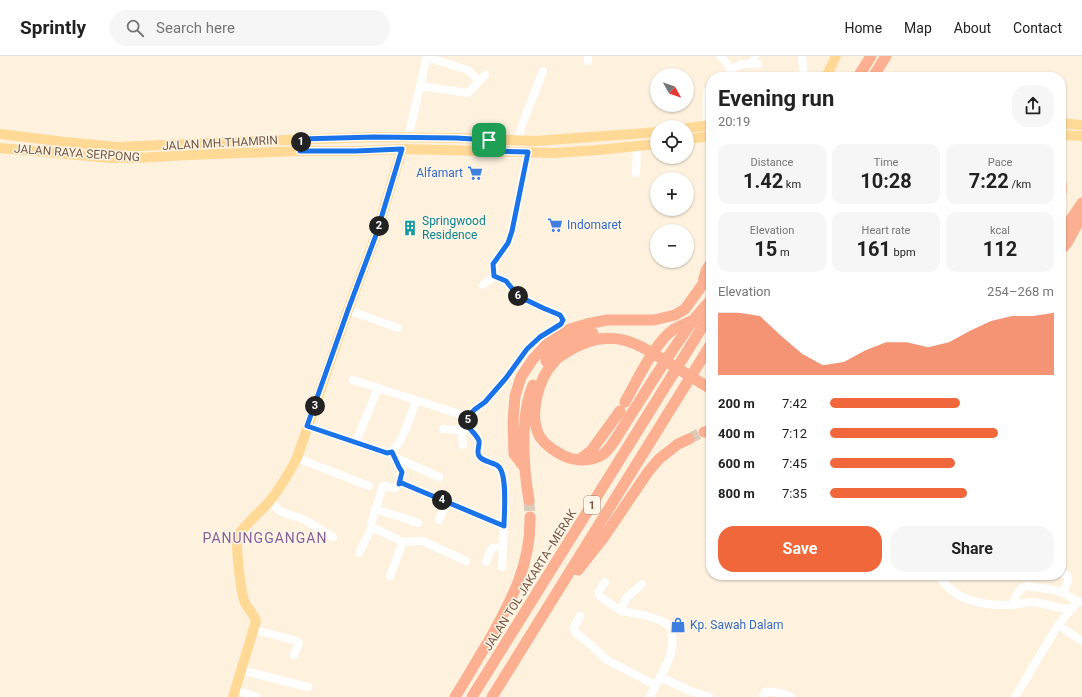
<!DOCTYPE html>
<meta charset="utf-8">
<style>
:root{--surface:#fff;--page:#f6f6f6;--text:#222;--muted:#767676;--line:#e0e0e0;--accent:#f0673c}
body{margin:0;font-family:Roboto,sans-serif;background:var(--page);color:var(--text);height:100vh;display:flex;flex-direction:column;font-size:15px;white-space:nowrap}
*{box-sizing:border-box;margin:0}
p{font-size:13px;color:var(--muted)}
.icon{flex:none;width:22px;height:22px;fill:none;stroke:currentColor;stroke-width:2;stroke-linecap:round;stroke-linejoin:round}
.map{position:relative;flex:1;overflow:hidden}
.drawer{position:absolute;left:706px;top:16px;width:360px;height:508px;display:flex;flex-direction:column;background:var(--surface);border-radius:16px;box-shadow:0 1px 3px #0004}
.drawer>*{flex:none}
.needle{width:26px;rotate:130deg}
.buttons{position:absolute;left:650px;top:12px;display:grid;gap:8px}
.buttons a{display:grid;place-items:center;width:44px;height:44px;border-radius:50%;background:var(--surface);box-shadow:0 1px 3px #0004;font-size:20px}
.pin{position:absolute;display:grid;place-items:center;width:34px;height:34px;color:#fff;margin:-17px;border-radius:8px;box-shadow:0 2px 6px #0006}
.km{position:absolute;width:20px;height:20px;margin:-10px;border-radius:50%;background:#222;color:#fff;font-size:11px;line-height:20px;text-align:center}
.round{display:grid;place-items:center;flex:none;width:42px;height:42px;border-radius:16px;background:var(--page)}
.head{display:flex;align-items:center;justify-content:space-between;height:68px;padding:0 12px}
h1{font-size:22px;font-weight:700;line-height:30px}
.metrics{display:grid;grid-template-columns:repeat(3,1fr);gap:6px;height:68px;padding:4px 12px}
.metrics div{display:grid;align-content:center;border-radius:10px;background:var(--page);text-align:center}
.metrics b{font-size:20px;font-weight:700}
.metrics small{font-size:11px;font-weight:400}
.metrics p{font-size:11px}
.chart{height:112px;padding:8px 12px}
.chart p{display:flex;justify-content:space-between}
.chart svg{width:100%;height:72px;margin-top:4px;fill:var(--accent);opacity:.7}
.action{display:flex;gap:8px;margin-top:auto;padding:8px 12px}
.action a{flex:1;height:46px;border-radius:16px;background:var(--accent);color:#fff;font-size:16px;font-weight:700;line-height:46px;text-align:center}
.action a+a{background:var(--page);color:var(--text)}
ul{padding:0 12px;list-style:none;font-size:13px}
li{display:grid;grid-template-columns:64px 48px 1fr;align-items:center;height:30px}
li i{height:10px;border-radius:5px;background:var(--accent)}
header{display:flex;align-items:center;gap:24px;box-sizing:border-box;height:56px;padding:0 20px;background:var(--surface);border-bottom:1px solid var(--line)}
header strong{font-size:19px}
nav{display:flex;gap:22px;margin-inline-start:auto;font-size:14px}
.search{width:280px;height:36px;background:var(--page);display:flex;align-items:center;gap:10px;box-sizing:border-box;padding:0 14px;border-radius:16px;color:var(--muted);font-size:15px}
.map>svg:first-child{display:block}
</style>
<header>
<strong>Sprintly</strong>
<div class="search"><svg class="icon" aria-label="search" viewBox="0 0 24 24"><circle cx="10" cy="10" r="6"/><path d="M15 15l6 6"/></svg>Search here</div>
<nav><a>Home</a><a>Map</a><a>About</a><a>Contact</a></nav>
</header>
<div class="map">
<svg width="1082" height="641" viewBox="0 0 1082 641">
<rect width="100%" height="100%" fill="#fef2df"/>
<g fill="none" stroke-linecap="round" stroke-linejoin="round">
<!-- highway-tunnel -->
<path stroke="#dccbb8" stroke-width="11" stroke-dasharray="11 5.5" stroke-linecap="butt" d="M689 383 700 377 704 376
M529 444 530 461"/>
<!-- minor -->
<path stroke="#fff" stroke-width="8" d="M720 0C726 6 732 12 732 21
M802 0 804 21
M426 1 468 14 479 25
M588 5V0
M752 8 755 0
M730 13 742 8H758
M420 30 468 37 485 19
M707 36V69
M408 82 427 0
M518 85 522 69 543 15
M636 117 637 91
M494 220 506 225 518 240 543 252 560 259 563 264 561 268 540 281 527 293 506 322 485 346 474 354 469 361 467 365 468 370 478 382 479 386 480 389 478 397 479 400 485 404 498 410 504 420 505 440 502 511
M494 220 493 208 508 187 512 175 528 96
M483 229 494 220
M348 254 398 272
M353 324 378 332
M307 370 389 397C401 392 412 357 416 344
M443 373 463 374
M356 386 378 332 469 361
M463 389C462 380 460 376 468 370
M394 401 439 421
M297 402 369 430
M399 428 402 427 404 428 504 470
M269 445 280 455 305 464 333 481
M375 453 401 461 418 467
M439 464 447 446
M372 471 403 486 418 485H423L466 505
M359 497 372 471 371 468 383 430H384L395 432 399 428 402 416 399 411 392 396
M486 506C491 494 489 490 503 491
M1061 517C1065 518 1068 519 1068 524L1063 537 1078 545 1082 546
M939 519C953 545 985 550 1012 549L1018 536 1022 532 1027 530 1054 534 1063 537
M390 520 403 486
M605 526 599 535V539L601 541 621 555 648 560 662 565 669 570 672 574C672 580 673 586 672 592 669 610 657 625 650 641
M1012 549 1030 546 1040 547 1061 552 1072 553
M621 555 626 542 642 528
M580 560 574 571V573L576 577 590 588 607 604 655 629
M1058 569 1082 585
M253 573 297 585 299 587 294 599
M241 614 308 631
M660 621 688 634 709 641
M236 634 257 641
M763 641 765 636 767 635 783 638 791 641
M1015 641 1058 569 1078 545"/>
<!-- major -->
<path stroke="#ffd995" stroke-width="10" d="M826 21 836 0
M1061 67 1082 69
M687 72 711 69
M0 78 65 86 117 91 258 85 374 81 456 82 535 85 633 78 657 76
M1061 79 1082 80
M687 83 711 80
M0 92 110 102H137L189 99 300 95H356L402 93 554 97 598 94 657 88
M233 641 256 565C254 558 248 553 245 547 241 538 235 489 238 480 242 471 262 454 269 446 280 432 289 417 297 402L348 254 376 179 402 93"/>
<!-- highway -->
<path stroke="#fcaf91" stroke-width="11" d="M858 21 871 0
M873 21 886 0
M1061 128V136
M1061 178 1082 147
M1061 194 1067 187 1082 160
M711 244C699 256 690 268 681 282 663 307 647 334 630 360 623 370 611 394 602 399 590 406 575 405 564 400 555 395 546 390 540 381 528 360 538 322 555 305 557 302 561 300 564 298 583 285 604 278 627 285 641 289 653 297 664 304 680 314 695 323 711 333
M546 305C555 291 576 279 593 277
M625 346C636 326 655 286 674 273 679 270 686 268 691 265
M704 376 711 374
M579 404 591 395 620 355
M524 411 514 398 513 366 515 340 521 321 533 303 548 287 570 273 587 268 607 264H654L675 259 685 253 703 228 704 222 706 215 711 207
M529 444C523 411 520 360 533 329
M578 514 604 481 648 416 659 403 678 388 689 383
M455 641C467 622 478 602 490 583 512 543 531 508 530 461
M472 641 711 257
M492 641 711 288"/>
</g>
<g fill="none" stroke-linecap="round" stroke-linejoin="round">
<!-- route casing -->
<g stroke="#fff" stroke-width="8">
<path id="route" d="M374 81 456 82 489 84 488 95 528 96 512 175 508 187 493 208 494 220 506 225 518 240 543 252 560 259 563 264 561 268 540 281 527 293 506 322 485 346 474 354 469 360 468 365V370C471 375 477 379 479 385 480 389 476 396 479 400 483 406 493 406 498 410 508 418 504 458 504 470L404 428 402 427 399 428 402 416 399 411 392 396 387 397 307 370 348 254 376 179 402 93 356 95H300L301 83Z"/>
</g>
<!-- route -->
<use href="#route" stroke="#1a73e8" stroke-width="5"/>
</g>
<!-- icons -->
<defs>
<g id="supermarket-bare" transform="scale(1.2)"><path d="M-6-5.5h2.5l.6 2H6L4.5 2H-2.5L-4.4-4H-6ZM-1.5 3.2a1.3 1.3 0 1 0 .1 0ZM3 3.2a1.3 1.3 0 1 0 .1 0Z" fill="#3f7fe0" stroke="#fff6e7" stroke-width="2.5" paint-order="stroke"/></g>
<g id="building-bare" transform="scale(1.2)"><path d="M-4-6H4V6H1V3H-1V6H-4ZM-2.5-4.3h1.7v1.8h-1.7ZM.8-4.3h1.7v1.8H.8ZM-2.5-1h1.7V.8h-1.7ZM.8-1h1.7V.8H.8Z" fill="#0f9aa8" stroke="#fff6e7" stroke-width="2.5" paint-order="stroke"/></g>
<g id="shop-bare" transform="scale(1.2)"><path d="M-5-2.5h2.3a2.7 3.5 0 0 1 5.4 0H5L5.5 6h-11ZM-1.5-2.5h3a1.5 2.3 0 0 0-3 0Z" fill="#3f7fe0" stroke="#fff6e7" stroke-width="2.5" paint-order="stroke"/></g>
</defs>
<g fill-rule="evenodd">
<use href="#supermarket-bare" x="475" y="117"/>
<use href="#supermarket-bare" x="555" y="169"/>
<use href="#building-bare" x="410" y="172"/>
<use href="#shop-bare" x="678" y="569"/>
</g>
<g text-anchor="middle" stroke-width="3" stroke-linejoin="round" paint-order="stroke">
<!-- shield labels -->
<rect fill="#fff6e7" stroke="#9e8776" stroke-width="1" x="584" y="440" width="16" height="18" rx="3"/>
<g font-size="11" font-weight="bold" fill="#755745">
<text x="592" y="453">1</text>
</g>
<!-- street labels -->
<g font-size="12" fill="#755745" stroke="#fff6e7">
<text transform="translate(220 87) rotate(-3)" y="4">JALAN MH.THAMRIN</text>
<text transform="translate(77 97) rotate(4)" y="4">JALAN RAYA SERPONG</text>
<text transform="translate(530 524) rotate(-58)" y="4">JALAN TOL JAKARTA–MERAK</text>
</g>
<!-- shop labels -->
<g font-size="12" fill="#366cbe" stroke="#fff6e7" text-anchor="start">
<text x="463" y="121" text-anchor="end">Alfamart</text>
<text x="567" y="173">Indomaret</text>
<text x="690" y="573">Kp. Sawah Dalam</text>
</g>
<!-- culture labels -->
<g font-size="12" fill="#0d838f" stroke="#fff6e7" text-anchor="start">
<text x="422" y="169">Springwood<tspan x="422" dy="14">Residence</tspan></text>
</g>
<!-- quarter labels -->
<g font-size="14" letter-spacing="1" fill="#876099" stroke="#fff6e7">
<text x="265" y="487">PANUNGGANGAN</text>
</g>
</g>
</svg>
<div class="buttons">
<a><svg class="needle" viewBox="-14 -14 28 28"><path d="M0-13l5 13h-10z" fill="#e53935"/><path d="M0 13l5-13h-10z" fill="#767676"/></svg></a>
<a><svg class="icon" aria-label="locate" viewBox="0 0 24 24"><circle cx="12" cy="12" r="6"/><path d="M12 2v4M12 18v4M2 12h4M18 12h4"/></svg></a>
<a>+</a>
<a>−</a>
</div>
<div class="pin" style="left:489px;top:84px;background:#1e9e55"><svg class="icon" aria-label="arrive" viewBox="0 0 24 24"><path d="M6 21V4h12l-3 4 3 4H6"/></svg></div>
<b class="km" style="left:301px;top:86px">1</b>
<b class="km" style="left:379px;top:170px">2</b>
<b class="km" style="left:315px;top:350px">3</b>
<b class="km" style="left:442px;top:444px">4</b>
<b class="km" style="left:468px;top:364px">5</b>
<b class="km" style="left:518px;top:240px">6</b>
<section class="drawer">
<div class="head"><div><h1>Evening run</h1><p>20:19</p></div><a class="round"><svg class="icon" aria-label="share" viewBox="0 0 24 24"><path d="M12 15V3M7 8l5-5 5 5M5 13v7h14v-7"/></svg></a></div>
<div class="metrics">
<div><p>Distance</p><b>1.42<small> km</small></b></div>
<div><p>Time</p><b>10:28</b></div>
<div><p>Pace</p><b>7:22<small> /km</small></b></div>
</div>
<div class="metrics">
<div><p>Elevation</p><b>15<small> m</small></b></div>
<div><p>Heart rate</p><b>161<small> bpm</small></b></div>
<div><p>kcal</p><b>112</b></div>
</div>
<div class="chart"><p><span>Elevation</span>254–268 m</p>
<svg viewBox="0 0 160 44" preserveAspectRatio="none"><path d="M0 44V6L10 6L20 8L30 20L40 31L50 38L60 36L70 29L80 24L90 24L100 27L110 24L120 17L130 11L140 8L150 8L160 6V44z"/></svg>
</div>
<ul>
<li><b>200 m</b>7:42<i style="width:58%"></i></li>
<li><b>400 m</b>7:12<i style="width:75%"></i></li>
<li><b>600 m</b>7:45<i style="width:56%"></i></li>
<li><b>800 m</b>7:35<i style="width:61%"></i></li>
</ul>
<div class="action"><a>Save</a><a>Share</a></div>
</section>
</div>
